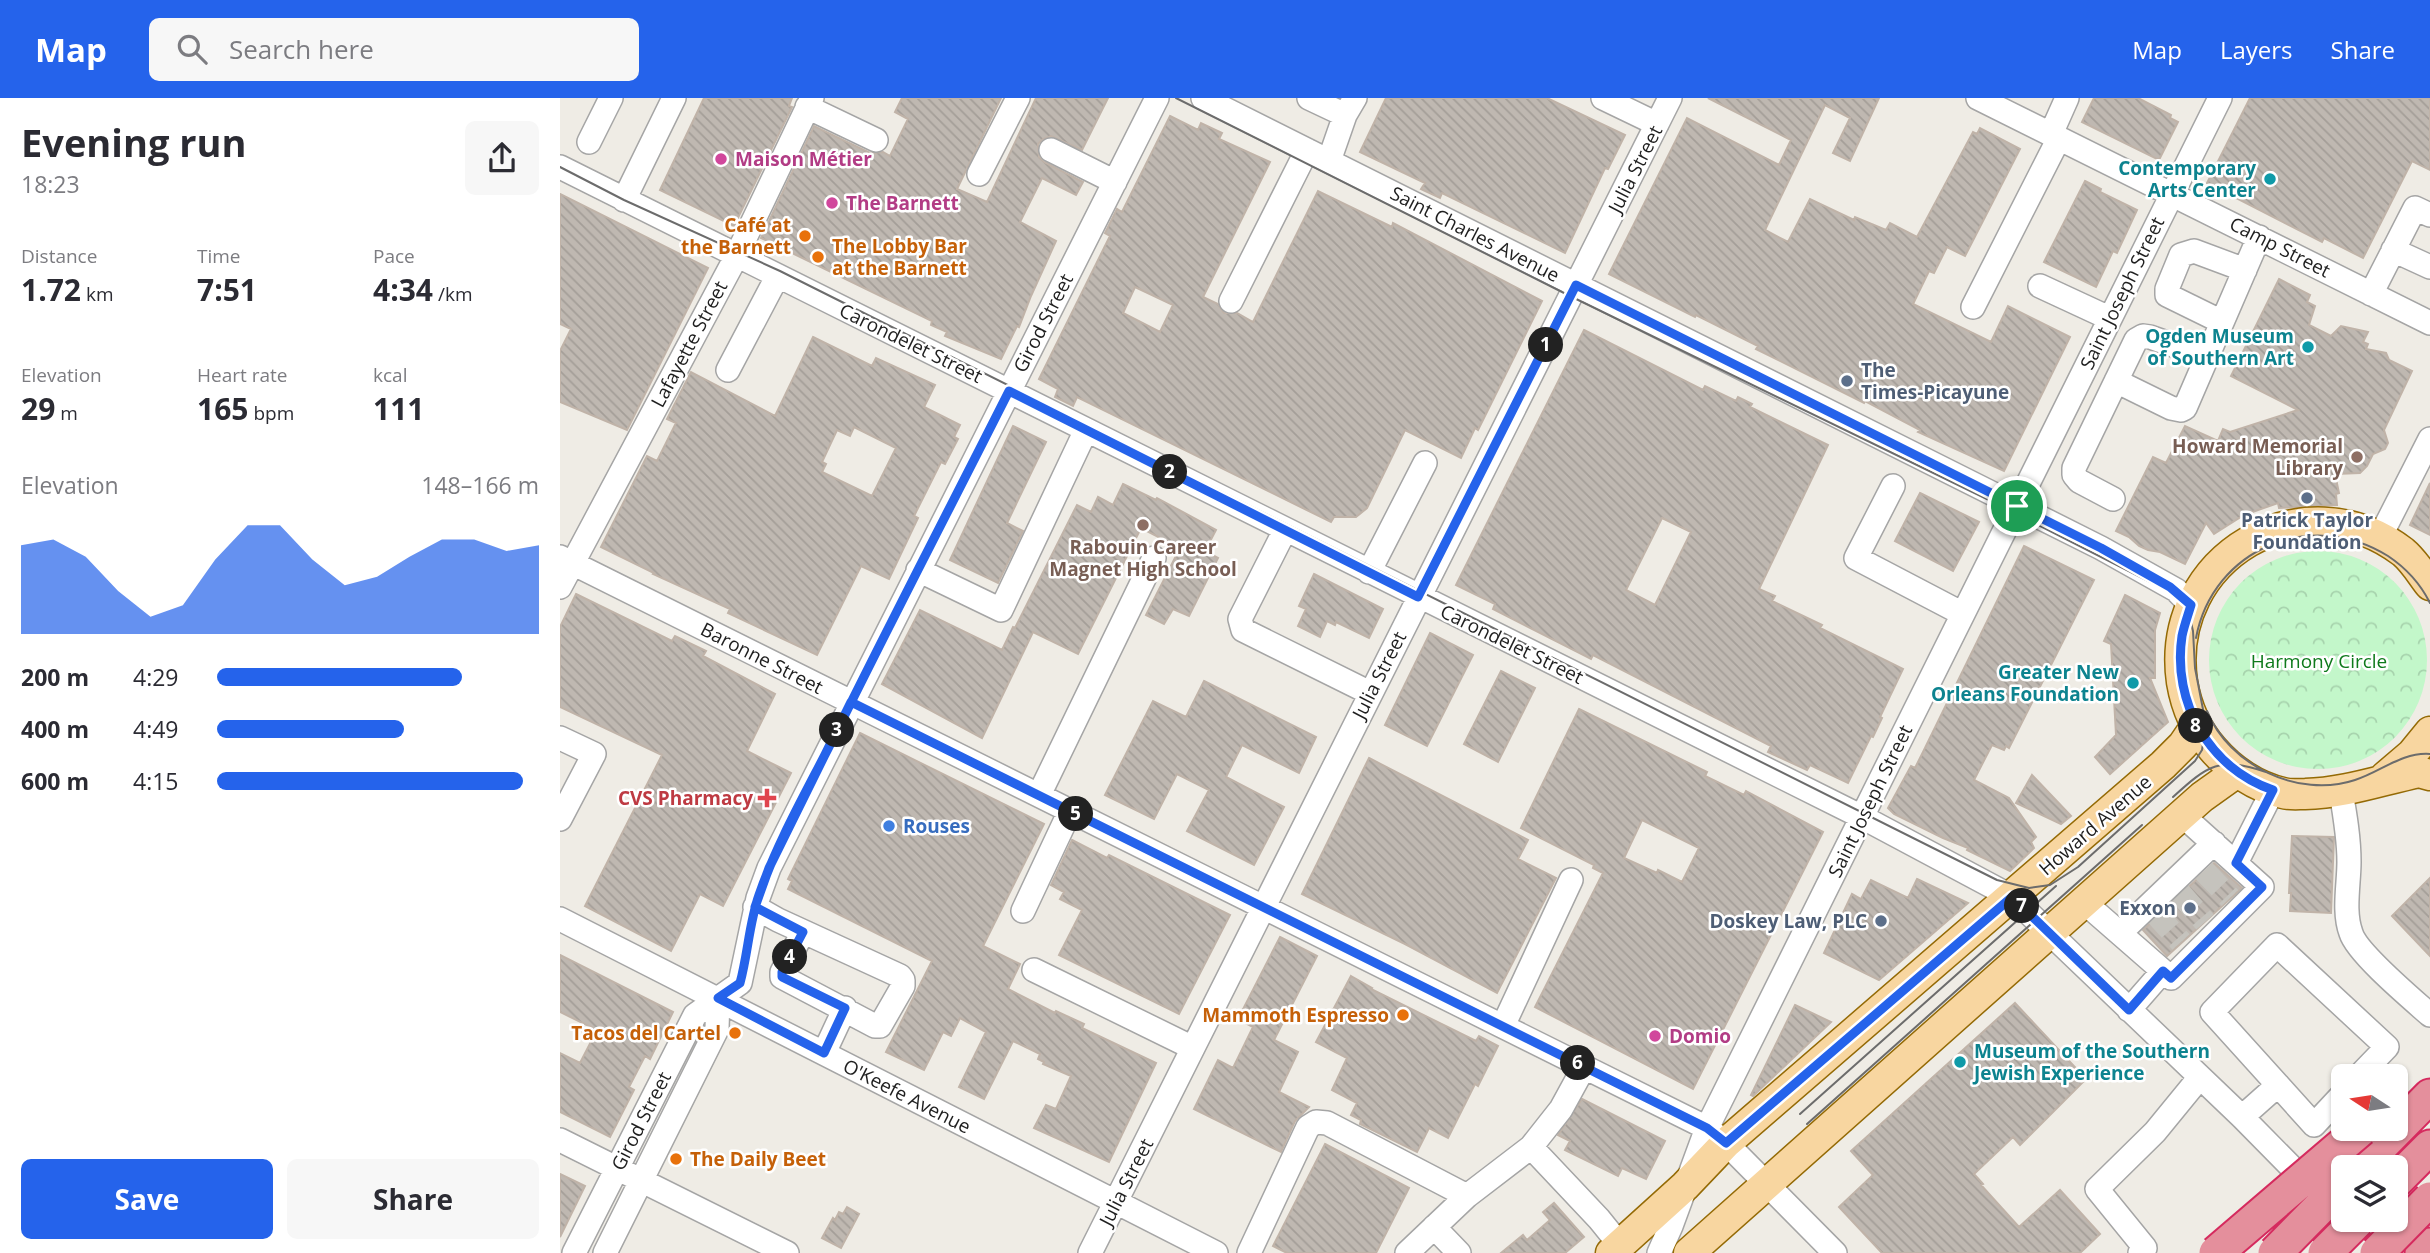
<!DOCTYPE html>
<meta charset="utf-8">
<style>
:root{--surface:#fff;--page:#f7f7f7;--text:#2b2b33;--muted:#7c7c81;--accent:#2563eb}
body{margin:0;font-family:"Open Sans",sans-serif;background:var(--page);color:var(--text);height:100vh;display:flex;flex-direction:column;font-size:26px;white-space:nowrap}
*{box-sizing:border-box;margin:0}
p{font-size:23px;color:var(--muted)}
.icon{flex:none;width:38px;height:38px;fill:none;stroke:currentColor;stroke-width:2;stroke-linecap:round;stroke-linejoin:round}
.map{position:relative;flex:1;overflow:hidden}
.panel{display:flex;flex-direction:column;background:var(--surface);width:560px}
.panel>*{flex:none}
.needle{width:46px;rotate:282deg}
.buttons{position:absolute;left:1771px;top:966px;display:grid;gap:14px}
.buttons a{display:grid;place-items:center;width:77px;height:77px;border-radius:10px;background:var(--surface);box-shadow:0 2px 5px #0004;font-size:35px}
.pin{position:absolute;display:grid;place-items:center;width:60px;height:60px;color:#fff;margin:-30px;border:4px solid #fff;border-radius:50%;box-shadow:0 2px 7px #0007}
.km{position:absolute;width:35px;height:35px;margin:-18px;border-radius:50%;background:#222;color:#fff;font-size:19px;line-height:35px;text-align:center}
.round{display:grid;place-items:center;flex:none;width:74px;height:74px;border-radius:10px;background:var(--page)}
.head{display:flex;align-items:center;justify-content:space-between;height:119px;padding:0 21px}
h1{font-size:38px;font-weight:700;line-height:52px}
.figures{display:grid;grid-template-columns:repeat(3,1fr);gap:10px;height:119px;padding:7px 21px}
.figures div{display:grid;align-content:center}
.figures b{font-size:30px;font-weight:700}
.figures small{font-size:19px;font-weight:400}
.figures p{font-size:19px}
.chart{height:196px;padding:14px 21px}
.chart p{display:flex;justify-content:space-between}
.chart svg{width:100%;height:126px;margin-top:7px;fill:var(--accent);opacity:.7}
.action{display:flex;gap:14px;margin-top:auto;padding:14px 21px}
.action a{flex:1;height:80px;border-radius:10px;background:var(--accent);color:#fff;font-size:28px;font-weight:700;line-height:80px;text-align:center}
.action a+a{background:var(--page);color:var(--text)}
ul{padding:0 21px;list-style:none;font-size:23px}
li{display:grid;grid-template-columns:112px 84px 1fr;align-items:center;height:52px}
li i{height:18px;border-radius:9px;background:var(--accent)}
header{display:flex;align-items:center;gap:42px;box-sizing:border-box;height:98px;padding:0 35px;background:var(--accent);color:#fff}
header strong{font-size:33px}
nav{display:flex;gap:38px;margin-inline-start:auto;font-size:24px}
.search{width:490px;height:63px;background:var(--page);display:flex;align-items:center;gap:18px;box-sizing:border-box;padding:0 24px;border-radius:10px;color:var(--muted);font-size:26px}
main{display:flex;flex:1;min-height:0}
.map>svg:first-child{display:block}
</style>
<header>
<strong>Map</strong>
<div class="search"><svg class="icon" aria-label="search" viewBox="0 0 24 24"><circle cx="10" cy="10" r="6"/><path d="M15 15l6 6"/></svg>Search here</div>
<nav><a>Map</a><a>Layers</a><a>Share</a></nav>
</header>
<main>
<section class="panel">
<div class="head"><div><h1>Evening run</h1><p>18:23</p></div><a class="round"><svg class="icon" aria-label="share" viewBox="0 0 24 24"><path d="M12 15V3M7 8l5-5 5 5M5 13v7h14v-7"/></svg></a></div>
<div class="figures">
<div><p>Distance</p><b>1.72<small> km</small></b></div>
<div><p>Time</p><b>7:51</b></div>
<div><p>Pace</p><b>4:34<small> /km</small></b></div>
</div>
<div class="figures">
<div><p>Elevation</p><b>29<small> m</small></b></div>
<div><p>Heart rate</p><b>165<small> bpm</small></b></div>
<div><p>kcal</p><b>111</b></div>
</div>
<div class="chart"><p><span>Elevation</span>148–166 m</p>
<svg viewBox="0 0 160 44" preserveAspectRatio="none"><path d="M0 44V13L10 11L20 17L30 29L40 38L50 34L60 18L70 6L80 6L90 18L100 27L110 24L120 17L130 11L140 11L150 15L160 13V44z"/></svg>
</div>
<ul>
<li><b>200 m</b>4:29<i style="width:76%"></i></li>
<li><b>400 m</b>4:49<i style="width:58%"></i></li>
<li><b>600 m</b>4:15<i style="width:95%"></i></li>
</ul>
<div class="action"><a>Save</a><a>Share</a></div>
</section>
<div class="map">
<svg width="1870" height="1155" viewBox="0 0 1870 1155">
<defs>
<pattern id="park-crowns" width="20" height="18" patternUnits="userSpaceOnUse" patternTransform="scale(1.75)"><rect width="20" height="18" fill="#c3f7ca"/><path d="M2 6a3 3 0 1 1 6 0M12 15a3 3 0 1 1 6 0" fill="none" stroke="#a7d3ad"/></pattern>
<pattern id="building-back-hatch" width="6" height="6" patternUnits="userSpaceOnUse" patternTransform="scale(1.75)"><rect width="6" height="6" fill="#bfb8b1"/><path d="M-1 5l2 2M0 0l6 6M5-1l2 2" fill="none" stroke="#a49e98"/></pattern>
</defs>
<rect width="100%" height="100%" fill="#efece5"/>
<!-- park -->
<path fill="url(#park-crowns)" d="M1649 562a109 109 0 1 1 218 0a109 109 0 1 1-218 0Z"/>
<!-- building -->
<path fill="url(#building-back-hatch)" stroke="#c0b3a8" stroke-width="2" fill-rule="evenodd" d="M144 0H232L229 8 232 9 174 128 100 92Z
M342 0H441L397 91 427 104 476 0H548L522 52 491 38 483 41 478 46 479 59 484 64 523 84 516 97 482 80 460 124 496 143 471 198 459 229 457 228 441 261 385 238 387 234 371 227 372 223 201 140 254 28 310 55 323 54 330 58 348 21 335 14Z
M826 0H987L1065 37 1048 71 1045 70 1005 155 882 95 880 100 861 91 865 85 800 54Z
M1148 0H1319L1290 63 1273 55 1290 20 1265 7 1205 132 1228 144 1250 101 1294 122 1295 119 1326 132 1330 125 1357 139 1413 34 1417 36 1420 30 1460 51 1405 158 1387 149 1374 175 1369 173 1353 206 1431 244 1448 208 1510 239 1444 373 1358 334 1360 332 1305 303 1304 305 1196 251 1198 248 1136 217 1135 219 1049 176 1127 20 1219 67 1231 42Z
M1534 0H1578L1611 17 1610 20 1618 24 1599 62 1522 24Z
M1690 0H1870V72L1852 63 1803 160 1764 140 1762 144 1647 85Z
M610 18 638 32 641 25 662 35 659 41 710 64 643 199 658 206 664 215H677L693 224 758 93 832 129 833 125 982 203 918 332 915 330 901 360 845 332 807 410 796 419H774L771 424 517 299 513 308 495 299 498 291 479 281 544 150 550 138 545 135 557 111 562 114ZM575 189 613 207 600 234 563 215Z
M1525 83 1541 91 1540 94 1577 112 1557 155 1553 153 1536 189 1484 164Z
M0 96 148 170 67 332 0 304V253L11 231 0 226Z
M1719 181 1750 197 1747 204 1755 208 1749 227 1771 238 1781 228 1808 234 1803 244 1808 246 1806 251 1826 255 1829 262 1852 273 1824 332 1828 345 1825 351 1813 356 1807 368 1800 375 1775 376 1779 395 1776 396 1777 407 1719 410 1718 405 1684 417 1654 436 1646 425 1625 466 1600 454 1588 452 1579 448 1569 439 1556 433 1593 359 1606 365 1625 328 1658 343 1663 331 1670 334 1738 312 1671 278Z
M1024 232 1143 292 1145 288 1176 303 1178 299 1192 306 1190 309 1268 347 1199 491 1215 498 1212 503 1262 527 1260 530 1343 571 1320 619 1322 620 1313 639 1311 638 1288 685 1250 667 1247 672 1208 654 1211 648 1033 557 1031 561 933 511 935 506 896 487ZM1102 420 1131 434 1095 507 1066 492Z
M253 239 312 268 316 260 375 287 364 309 400 327 394 339 398 341 385 366 381 364 354 418 358 420 329 481 301 468 257 557 168 515 170 511 93 476 94 475 41 449 87 358 97 363 116 325 107 321 131 274 215 318ZM294 329 336 350 312 398 262 374 266 366 262 364 277 332 290 338Z
M453 328 486 344 447 425 463 433 438 485 390 462Z
M1870 385V437L1850 427Z
M563 386 596 402 597 400 656 432 645 453 658 460 629 518 613 511 604 526 586 517 620 450 581 430 518 556 473 534 422 640 322 586 360 512 442 552 453 529 455 530 517 407 531 414 538 399 553 407Z
M1360 395 1419 424 1393 473 1335 443Z
M1464 448 1534 482 1449 650 1446 648 1444 652 1432 647 1414 682 1449 700 1476 739 1471 744 1474 750 1450 773 1407 752 1408 750 1383 740 1334 716 1328 710 1351 668 1355 670 1363 654Z
M754 476 823 511 809 540 776 524 775 527 767 523 760 539 738 528 746 511 739 508Z
M16 496 112 543 115 538 146 553 143 558 215 596 187 653 231 675 163 808 140 796 111 853 25 808 102 657 0 609V529Z
M1565 497 1600 515 1595 532V580H1590L1608 624 1550 676 1535 659 1556 637 1551 546 1544 543Z
M870 535 913 557 867 648 825 627Z
M941 573 975 590 938 664 904 646Z
M644 583 756 639 739 675 682 647 666 679 724 709 694 767 627 733 649 692 617 676 594 721 545 697 593 603 626 619Z
M1019 611 1147 674 1145 678 1184 697 1186 693 1263 734 1133 991 975 909 1043 775 1033 770 1034 767 961 730ZM1082 722 1139 750 1122 784 1098 772 1097 775 1064 760Z
M300 635 484 726 423 848 460 866 448 891 495 915 496 913 524 926 522 930 596 965 549 1064 474 1030 486 1007 496 1011 511 978 483 966 484 964 478 961 480 956 453 943 424 1001 399 989 426 934 400 920 391 938 383 934 364 972 326 954 372 863 228 791 232 783 228 781Z
M809 660 968 742 958 761 996 780 937 895 845 846 742 796Z
M1472 677 1511 718 1501 726 1456 705Z
M1732 738 1774 739 1771 815 1730 813 1731 795H1729Z
M512 742 547 760 549 757 670 817 619 916 499 857 522 812 500 801 504 794 491 787Z
M1654 765 1682 790 1607 858 1583 832Z
M1870 780V858L1832 818Z
M1357 781 1408 805 1319 882 1264 855 1292 796 1301 801 1311 782 1348 800Z
M720 839 757 858 714 942 738 954 719 994 749 1009 735 1023 721 1054 634 1011 658 962 673 970 693 929 678 921Z
M0 857 113 914 90 961 85 958 69 989 74 992 50 1039 0 1014V955L20 965 37 932 0 914Z
M791 878 812 890 811 891 916 943 919 938 938 948 918 988 915 986 888 1040 869 1030 857 1054 800 1026 801 1022 791 1017 797 1005 772 992 787 960 756 944Z
M1455 905 1526 981 1460 1047 1453 1039 1414 1076 1423 1086 1421 1087 1459 1129 1500 1092 1540 1136 1520 1155H1322L1279 1109 1313 1077 1291 1053Z
M1235 907 1271 924 1193 998 1191 997Z
M1022 1001 1105 1043 1086 1081 1062 1070 1058 1078 1005 1052 1010 1043 998 1037Z
M765 1046 849 1090 816 1155H727L713 1148Z
M0 1076 25 1088 0 1139Z
M994 1105 1024 1139 1005 1155H941L963 1137 967 1142 990 1122 983 1114Z
M287 1109 299 1116 281 1150 262 1140 273 1120 275 1122 279 1114 283 1116Z"/>
<g fill="none" stroke-linecap="round" stroke-linejoin="round">
<!-- minor-tunnel -->
<path stroke="#c5c3bd" stroke-width="23" stroke-dasharray="23 11" stroke-linecap="butt" d="M1644 773 1670 800
M1619 794 1645 824
M1595 815 1621 844"/>
<!-- minor casing -->
<g stroke="#a5a5a5" stroke-width="26">
<path id="minor" d="M643 0 1541 450 1616 492 1631 507
M749 0 785 17
M1043 0 1097 26
M1418 0 1870 225
M247 9 316 42
M1491 36 1507 0
M29 44 51 0
M491 52 555 84
M769 63 785 17 795 0
M0 69 1302 719 1452 799 1682 1019 1753 1091
M419 76 458 0
M64 102 114 0
M1833 152 1870 169
M1480 188 1549 220
M1811 196 1855 110 1870 117
M671 203 747 52
M1413 209 1499 40
M1662 224 1607 197V191L1621 157 1634 153 1685 172
M168 272 217 179
M1556 283 1611 310 1621 312 1625 310 1699 139
M1333 388 1296 460 1403 516
M1553 401 1519 383 1514 377V370L1576 242 1583 238 1590 239 1647 259
M725 432 680 521 683 532 810 595
M1820 439 1870 341
M0 459 1147 1030 1166 1045 1275 1155
M358 472 441 512 526 332
M809 474 865 365
M0 489 176 159 252 0
M0 640 34 656 0 721
M1781 694C1785 717 1789 740 1789 764 1789 786 1783 814 1791 835 1797 855 1852 901 1870 917
M479 697 594 460
M1676 765 1713 692
M1525 805 1611 880 1702 789 1622 717
M195 809 218 822 340 878 343 882V888L320 928H315L222 879V874L243 834
M463 813 510 713
M0 821 656 1155
M1560 835 1654 745
M474 872 633 950
M1569 912 1603 873
M943 928 1011 782
M264 955 285 910
M1783 996 1754 1027 1652 914 1717 847 1827 949 1799 978
M1682 1019 1718 987
M0 1042 227 1155
M971 1049 1039 1121 1060 1147
M874 1129 899 1155
M14 1155 135 917 180 885 198 800 209 770 597 0
M45 1155 157 931 158 900
M530 1155 1110 0
M689 1155 748 1029 756 1024 767 1025 907 1098
M847 1155 907 1098 971 1049 1001 1011 1024 969
M1099 1155 1111 1128 1147 1030 1660 0
M1580 1155 1585 1150 1537 1091 1595 1034 1640 979"/>
</g>
<!-- major casing -->
<g stroke="#946a05" stroke-width="33">
<path id="major" d="M1870 487C1862 477 1854 463 1843 454 1744 378 1604 459 1622 584 1626 608 1636 632 1653 651 1671 672 1696 689 1723 695 1730 697 1738 696 1745 696 1785 695 1821 682 1859 674L1870 677
M1825 679 1852 656 1870 634
M1051 1155 1125 1088 1166 1045 1603 667 1623 647 1636 628
M1129 1155 1642 699 1677 674"/>
</g>
<!-- highway casing -->
<g stroke="#d52a5e" stroke-width="37">
<path id="highway" d="M1800 1069 1870 998
M1836 1083 1870 1049
M1862 1155 1870 1147"/>
</g>
<!-- minor -->
<use href="#minor" stroke="#fff" stroke-width="23"/>
<!-- major -->
<use href="#major" stroke="#f8d6a0" stroke-width="30"/>
<!-- highway -->
<use href="#highway" stroke="#e48f9c" stroke-width="33"/>
<!-- tram -->
<path stroke="#6c6c6c" stroke-width="2" d="M0 69 64 102 220 173 1437 782 1469 790 1490 787 1518 769 1635 663 1642 652 1646 627 1635 570 1633 533 1629 516 1623 506 1606 492 1433 404 1010 198 616 0
M1636 540C1653 450 1752 410 1828 458 1846 470 1860 485 1870 505
M1647 613C1669 667 1738 701 1795 682 1821 674 1841 654 1870 656
M1613 699C1648 667 1660 658 1706 674
M1240 1016 1496 788
M1247 1026 1582 727"/>
<!-- highway-bridge casing -->
<g stroke="#d52a5e" stroke-width="37" stroke-linecap="butt">
<path id="highway-bridge" d="M1656 1155 1801 1031
M1715 1155 1783 1086
M1765 1155 1798 1122
M1817 1155 1870 1101"/>
</g>
<!-- highway-bridge -->
<use href="#highway-bridge" stroke="#e48f9c" stroke-width="33"/>
</g>
<g fill="none" stroke-linecap="round" stroke-linejoin="round">
<!-- route casing -->
<g stroke="#fff" stroke-width="14">
<path id="route" d="M1457 408 1016 187 858 499 449 293C391 408 331 523 274 639 248 691 218 742 199 797 189 825 188 856 180 885L158 900 264 955 285 910 222 879V874L243 834 195 809 209 770 291 604 1147 1030 1166 1045 1452 799 1569 912 1603 873 1611 880 1702 789 1676 765 1713 692C1649 670 1612 604 1622 538 1624 528 1628 517 1631 507L1610 489 1541 450 1457 408"/>
</g>
<!-- route -->
<use href="#route" stroke="#2563eb" stroke-width="9"/>
</g>
<!-- markers -->
<g fill="#d1479c" stroke="#fff" stroke-width="2.5">
<circle cx="161" cy="61" r="7"/>
<circle cx="272" cy="105" r="7"/>
<circle cx="1095" cy="938" r="7"/>
</g>
<g fill="#0f9aa8" stroke="#fff" stroke-width="2.5">
<circle cx="1710" cy="81" r="7"/>
<circle cx="1748" cy="249" r="7"/>
<circle cx="1573" cy="585" r="7"/>
<circle cx="1400" cy="964" r="7"/>
</g>
<g fill="#e8710a" stroke="#fff" stroke-width="2.5">
<circle cx="245" cy="138" r="7"/>
<circle cx="258" cy="159" r="7"/>
<circle cx="843" cy="917" r="7"/>
<circle cx="175" cy="935" r="7"/>
<circle cx="116" cy="1061" r="7"/>
</g>
<g fill="#5c6f8a" stroke="#fff" stroke-width="2.5">
<circle cx="1287" cy="283" r="7"/>
<circle cx="1747" cy="400" r="7"/>
<circle cx="1630" cy="810" r="7"/>
<circle cx="1321" cy="823" r="7"/>
</g>
<g fill="#8d6e63" stroke="#fff" stroke-width="2.5">
<circle cx="1797" cy="359" r="7"/>
<circle cx="583" cy="427" r="7"/>
</g>
<path fill="#e0444e" stroke="#fff" stroke-width="2.5" d="M203.5 689.5h7v7h7v7h-7v7h-7v-7h-7v-7h7z"/>
<circle fill="#3f7fe0" stroke="#fff" stroke-width="2.5" cx="329" cy="728" r="7"/>
<g text-anchor="middle" stroke-width="5" stroke-linejoin="round" paint-order="stroke">
<!-- hotel labels -->
<g font-size="19" font-weight="bold" fill="#b23c85" stroke="#fff" text-anchor="start">
<text x="175" y="68">Maison Métier</text>
<text x="286" y="112">The Barnett</text>
<text x="1109" y="945">Domio</text>
</g>
<!-- culture labels -->
<g font-size="19" font-weight="bold" fill="#0d838f" stroke="#fff" text-anchor="end">
<text x="1696" y="77">Contemporary<tspan x="1696" dy="22">Arts Center</tspan></text>
<text x="1734" y="245">Ogden Museum<tspan x="1734" dy="22">of Southern Art</tspan></text>
<text x="1559" y="581">Greater New<tspan x="1559" dy="22">Orleans Foundation</tspan></text>
<text x="1414" y="960" text-anchor="start">Museum of the Southern<tspan x="1414" dy="22">Jewish Experience</tspan></text>
</g>
<!-- street labels -->
<g font-size="19" fill="#1e1e1e" stroke="#fff">
<text transform="translate(1075 71) rotate(-63)" y="7">Julia Street</text>
<text transform="translate(915 136) rotate(27)" y="7">Saint Charles Avenue</text>
<text transform="translate(1720 149) rotate(27)" y="7">Camp Street</text>
<text transform="translate(1562 195) rotate(-64)" y="7">Saint Joseph Street</text>
<text transform="translate(483 225) rotate(-63)" y="7">Girod Street</text>
<text transform="translate(351 245) rotate(26)" y="7">Carondelet Street</text>
<text transform="translate(129 246) rotate(-62)" y="7">Lafayette Street</text>
<text transform="translate(952 546) rotate(26)" y="7">Carondelet Street</text>
<text transform="translate(202 560) rotate(27)" y="7">Baronne Street</text>
<text transform="translate(819 577) rotate(-63)" y="7">Julia Street</text>
<text transform="translate(1310 703) rotate(-64)" y="7">Saint Joseph Street</text>
<text transform="translate(1535 727) rotate(-41)" y="7">Howard Avenue</text>
<text transform="translate(347 998) rotate(27)" y="7">O'Keefe Avenue</text>
<text transform="translate(81 1023) rotate(-63)" y="7">Girod Street</text>
<text transform="translate(566 1084) rotate(-63)" y="7">Julia Street</text>
</g>
<!-- food labels -->
<g font-size="19" font-weight="bold" fill="#c56008" stroke="#fff" text-anchor="end">
<text x="231" y="134">Café at<tspan x="231" dy="22">the Barnett</tspan></text>
<text x="272" y="155" text-anchor="start">The Lobby Bar<tspan x="272" dy="22">at the Barnett</tspan></text>
<text x="829" y="924">Mammoth Espresso</text>
<text x="161" y="942">Tacos del Cartel</text>
<text x="130" y="1068" text-anchor="start">The Daily Beet</text>
</g>
<!-- service labels -->
<g font-size="19" font-weight="bold" fill="#4e5e75" stroke="#fff" text-anchor="end">
<text x="1301" y="279" text-anchor="start">The<tspan x="1301" dy="22">Times-Picayune</tspan></text>
<text x="1747" y="429" text-anchor="middle">Patrick Taylor<tspan x="1747" dy="22">Foundation</tspan></text>
<text x="1616" y="817">Exxon</text>
<text x="1307" y="830">Doskey Law, PLC</text>
</g>
<!-- education labels -->
<g font-size="19" font-weight="bold" fill="#785e54" stroke="#fff" text-anchor="end">
<text x="1783" y="355">Howard Memorial<tspan x="1783" dy="22">Library</tspan></text>
<text x="583" y="456" text-anchor="middle">Rabouin Career<tspan x="583" dy="22">Magnet High School</tspan></text>
</g>
<!-- park labels -->
<g font-size="19" fill="#0f7a1c" stroke="#fff">
<text x="1759" y="570">Harmony Circle</text>
</g>
<!-- health labels -->
<g font-size="19" font-weight="bold" fill="#be3a42" stroke="#fff" text-anchor="end">
<text x="193" y="707">CVS Pharmacy</text>
</g>
<!-- shop labels -->
<g font-size="19" font-weight="bold" fill="#366cbe" stroke="#fff" text-anchor="start">
<text x="343" y="735">Rouses</text>
</g>
</g>
</svg>
<div class="buttons">
<a><svg class="needle" viewBox="-14 -14 28 28"><path d="M0-13l5 13h-10z" fill="#e53935"/><path d="M0 13l5-13h-10z" fill="#7c7c81"/></svg></a>
<a><svg class="icon" aria-label="layers" viewBox="0 0 24 24"><path d="M12 4l9 5-9 5-9-5zM3 14l9 5 9-5"/></svg></a>
</div>
<div class="pin" style="left:1457px;top:408px;background:#1e9e55"><svg class="icon" aria-label="arrive" viewBox="0 0 24 24"><path d="M6 21V4h12l-3 4 3 4H6"/></svg></div>
<b class="km" style="left:986px;top:247px">1</b>
<b class="km" style="left:610px;top:374px">2</b>
<b class="km" style="left:277px;top:632px">3</b>
<b class="km" style="left:230px;top:859px">4</b>
<b class="km" style="left:516px;top:716px">5</b>
<b class="km" style="left:1018px;top:965px">6</b>
<b class="km" style="left:1462px;top:808px">7</b>
<b class="km" style="left:1636px;top:628px">8</b>
</div>
</main>
